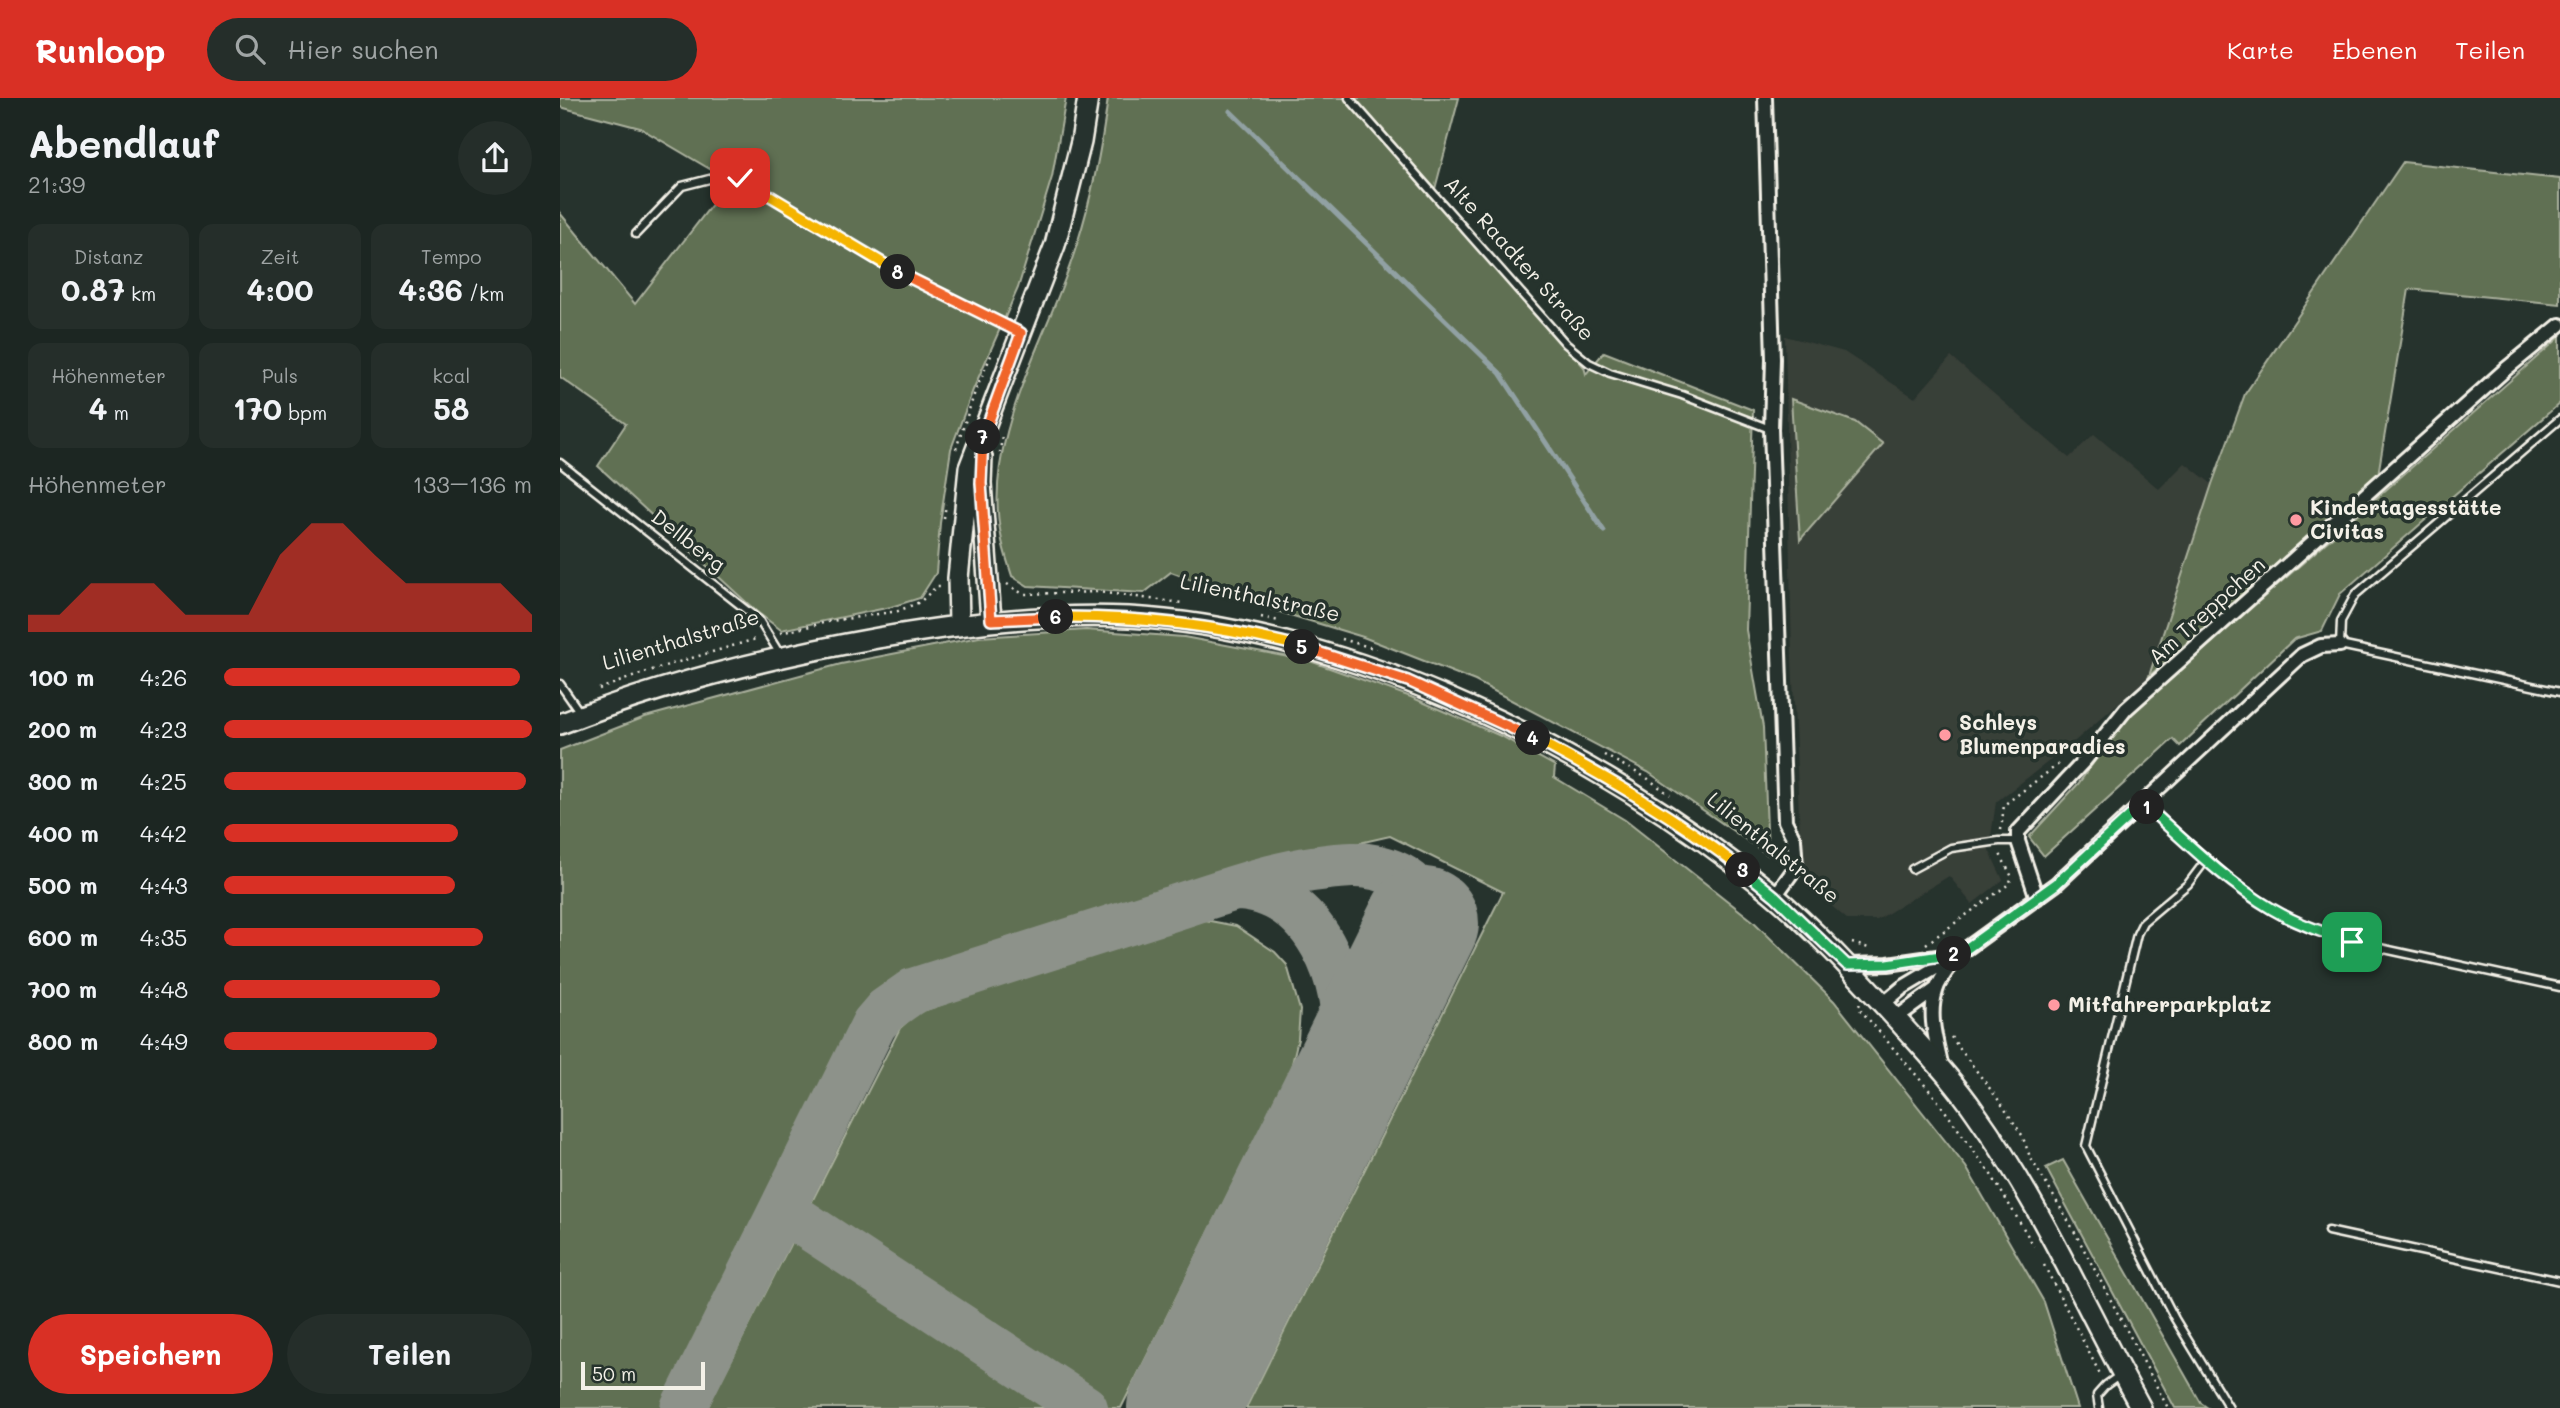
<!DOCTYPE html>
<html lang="de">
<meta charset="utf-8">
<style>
:root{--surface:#1c2622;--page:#252e2a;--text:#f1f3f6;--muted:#a0a5a5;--accent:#d93025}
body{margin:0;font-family:Mali,sans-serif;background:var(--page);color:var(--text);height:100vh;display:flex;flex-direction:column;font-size:26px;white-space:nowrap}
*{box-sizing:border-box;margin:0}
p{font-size:23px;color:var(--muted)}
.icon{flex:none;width:38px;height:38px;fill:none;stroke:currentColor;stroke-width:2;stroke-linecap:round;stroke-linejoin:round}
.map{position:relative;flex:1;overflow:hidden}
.panel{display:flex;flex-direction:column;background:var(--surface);width:560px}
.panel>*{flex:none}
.scale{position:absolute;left:21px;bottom:18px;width:124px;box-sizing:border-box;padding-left:7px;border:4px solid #f4f1e8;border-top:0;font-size:19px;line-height:24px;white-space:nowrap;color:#f4f1e8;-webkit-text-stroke:5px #26332d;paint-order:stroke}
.pin{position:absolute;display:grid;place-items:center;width:60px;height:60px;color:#fff;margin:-30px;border-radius:14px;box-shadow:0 4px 10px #0006}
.km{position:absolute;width:35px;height:35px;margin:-18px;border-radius:50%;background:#222;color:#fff;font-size:19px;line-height:35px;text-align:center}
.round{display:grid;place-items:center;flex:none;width:74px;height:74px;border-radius:37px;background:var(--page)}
.overview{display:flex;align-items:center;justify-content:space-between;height:119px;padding:0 28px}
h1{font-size:38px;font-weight:700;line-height:52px}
.figures{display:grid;grid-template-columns:repeat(3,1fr);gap:10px;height:119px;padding:7px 28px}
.figures div{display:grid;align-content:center;border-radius:14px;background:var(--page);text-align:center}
.figures b{font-size:30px;font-weight:700}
.figures small{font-size:19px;font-weight:400}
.figures p{font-size:19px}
.chart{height:196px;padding:14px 28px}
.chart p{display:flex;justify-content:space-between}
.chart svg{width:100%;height:126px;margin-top:7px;fill:var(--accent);opacity:.7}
.cta{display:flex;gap:14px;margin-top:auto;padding:14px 28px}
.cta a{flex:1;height:80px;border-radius:42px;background:var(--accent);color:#fff;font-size:28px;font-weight:700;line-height:80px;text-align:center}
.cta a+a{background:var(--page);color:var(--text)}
ul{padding:0 28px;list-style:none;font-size:23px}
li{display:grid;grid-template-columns:112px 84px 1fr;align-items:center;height:52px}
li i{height:18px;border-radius:9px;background:var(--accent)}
header{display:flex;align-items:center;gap:42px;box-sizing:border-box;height:98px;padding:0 35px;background:var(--accent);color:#fff}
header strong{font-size:33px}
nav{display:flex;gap:38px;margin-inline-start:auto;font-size:24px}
.search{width:490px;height:63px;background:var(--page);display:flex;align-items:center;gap:18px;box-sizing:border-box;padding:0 24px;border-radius:38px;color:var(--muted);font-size:26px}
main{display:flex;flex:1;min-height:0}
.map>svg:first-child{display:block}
</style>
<header>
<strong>Runloop</strong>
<div class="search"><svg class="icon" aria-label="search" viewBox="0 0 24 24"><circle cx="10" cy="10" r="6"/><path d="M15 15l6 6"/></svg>Hier suchen</div>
<nav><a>Karte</a><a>Ebenen</a><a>Teilen</a></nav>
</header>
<main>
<section class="panel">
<div class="overview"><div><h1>Abendlauf</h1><p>21:39</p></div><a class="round"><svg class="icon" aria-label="share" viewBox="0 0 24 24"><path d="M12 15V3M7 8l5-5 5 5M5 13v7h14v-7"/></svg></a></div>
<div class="figures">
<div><p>Distanz</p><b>0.87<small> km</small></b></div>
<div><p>Zeit</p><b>4:00</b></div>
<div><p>Tempo</p><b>4:36<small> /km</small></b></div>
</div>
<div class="figures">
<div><p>Höhenmeter</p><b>4<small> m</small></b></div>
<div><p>Puls</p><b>170<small> bpm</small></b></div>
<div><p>kcal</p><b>58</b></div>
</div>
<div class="chart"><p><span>Höhenmeter</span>133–136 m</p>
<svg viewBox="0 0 160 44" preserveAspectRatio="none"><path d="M0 44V38L10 38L20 27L30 27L40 27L50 38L60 38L70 38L80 17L90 6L100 6L110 17L120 27L130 27L140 27L150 27L160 38V44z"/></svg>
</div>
<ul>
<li><b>100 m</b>4:26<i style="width:96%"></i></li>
<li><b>200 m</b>4:23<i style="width:100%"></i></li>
<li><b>300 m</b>4:25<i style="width:98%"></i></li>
<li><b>400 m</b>4:42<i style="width:76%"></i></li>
<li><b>500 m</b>4:43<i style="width:75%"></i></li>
<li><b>600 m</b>4:35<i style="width:84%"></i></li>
<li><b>700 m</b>4:48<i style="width:70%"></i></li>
<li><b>800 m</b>4:49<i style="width:69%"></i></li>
</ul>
<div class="cta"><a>Speichern</a><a>Teilen</a></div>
</section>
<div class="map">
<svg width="2000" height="1310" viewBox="0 0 2000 1310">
<rect width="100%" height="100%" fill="#26332d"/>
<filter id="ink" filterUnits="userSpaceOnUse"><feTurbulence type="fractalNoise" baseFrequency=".0143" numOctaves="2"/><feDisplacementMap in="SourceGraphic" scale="14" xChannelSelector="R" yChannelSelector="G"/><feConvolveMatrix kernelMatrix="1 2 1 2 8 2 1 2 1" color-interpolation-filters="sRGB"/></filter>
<g filter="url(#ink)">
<!-- built -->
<path fill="#393f38" d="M1225 238 1284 254 1355 300 1391 259 1509 360 1534 336 1599 391 1625 365 1652 386 1589 578 1515 643 1436 704 1429 752 1443 782 1412 806 1389 778 1317 822H1288L1242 783 1232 561Z"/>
<!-- green -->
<path fill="#607052" stroke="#aab09d" stroke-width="2" d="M0 0H506L492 79 458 190 413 292 391 351 380 425 376 475 360 500 331 509 221 532 197 514 38 368 66 326 0 279V115L75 206 170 83 80 30 0 9Z
M548 0H792L1024 269 1026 276 1044 254 1193 312 1186 532 1203 629 1208 757 1088 674 915 583 803 539 710 511 611 474 584 495 468 488 452 478C448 465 443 451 441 437 421 340 490 237 517 146 531 102 542 46 548 0Z
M795 0H899L875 91Z
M1843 64 2000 81V206L1849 191 1818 377 1589 578 1652 386 1685 296Z
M2000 239V305L1780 496 1762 533 1734 541 1620 648 1613 641 1484 758 1469 739 1518 686 1566 620Z
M1231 301 1295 324 1323 346 1240 442Z
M526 532 624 539 750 563 851 599 943 639 995 668 994 679 1065 722 1193 823 1274 903 1406 1069 1484 1204 1518 1310H686L943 794 830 738 624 785 344 878 307 905 103 1310H0V652L85 619 281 566 419 539Z
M645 822 676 828 715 854 727 867 740 912 738 941 731 970 561 1310H147L340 930 357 915 614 827Z
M1503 1062 1641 1305 1648 1310H1615L1486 1070Z"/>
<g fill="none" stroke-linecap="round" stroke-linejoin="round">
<!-- stream -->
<path stroke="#91a1a3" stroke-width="5" d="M670 13 940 275 1044 433"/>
<!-- taxiway -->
<path stroke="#8d928a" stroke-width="46" d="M678 790C755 793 792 886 783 952 778 986 764 1018 751 1049
M223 1112 525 1310
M123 1310 314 926 326 912 353 893C437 866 522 839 607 812 666 793 730 769 792 767 825 766 873 784 863 825"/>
<!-- runway -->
<path stroke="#8d928a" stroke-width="112" d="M623 1310 863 825"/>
<!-- lane casing -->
<g stroke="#f4f1e8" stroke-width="11">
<path id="lane" d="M789 0 1006 246 1029 265 1050 275 1122 297 1210 331
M76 136 122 88 165 77 180 80 321 165 460 234
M2000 321 1795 497 1781 523 1780 547 2000 594
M0 365 199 522 221 558
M0 586 21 616
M1583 706 1676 786 1713 812 1752 831 1792 844 2000 889
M1646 762 1628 786 1583 824 1577 836 1526 1048 1615 1221 1669 1310
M1352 771 1391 750 1439 743H1458
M1768 1133 2000 1183
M1539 1310 1537 1297 1546 1287 1560 1277"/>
</g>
<!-- street casing -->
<g stroke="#f4f1e8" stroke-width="18">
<path id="street" d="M1205 0 1213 261 1211 331 1225 723 1234 741 1236 769 1215 798
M1477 800 1458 743V734L1525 662 1566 611 1946 271 2000 227
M1287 867 1328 866 1391 857
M1323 906 1342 890 1399 856 1496 786 1742 557 1761 548 1780 547
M1336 920 1376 891
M1381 966C1376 942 1368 917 1376 893 1379 881 1390 869 1397 859"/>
</g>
<!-- secondary casing -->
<g stroke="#f4f1e8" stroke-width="24">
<path id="secondary" d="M422 359 421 385 431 522
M399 526 398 480 409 370 495 147 521 44 528 0
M0 626C102 586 211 559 318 540 402 526 483 515 569 519 790 531 1042 655 1210 794 1257 833 1299 880 1340 925 1366 954 1393 982 1415 1014 1481 1106 1526 1211 1581 1310"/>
</g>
<!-- path -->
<path stroke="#f4f1e8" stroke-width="2.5" stroke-dasharray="2 5" stroke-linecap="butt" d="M396 351 415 294 433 253
M440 355 442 337
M384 420 386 406
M447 486 463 496 538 494 622 505
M701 519 719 523
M220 535 272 523 338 513 360 504 377 488H381
M782 541 816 551
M39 591 98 570 196 541
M1044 657 1087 680 1110 697
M1441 732 1444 707 1500 665
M1292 845 1312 851
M1366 846 1449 786 1452 779 1440 756
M1300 906 1298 909 1375 999 1432 1078 1474 1148
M1391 939 1440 1004 1462 1037 1470 1059 1512 1129 1608 1310
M1484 1167 1540 1276"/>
<!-- lane -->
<use href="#lane" stroke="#26332d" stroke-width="6"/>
<!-- street -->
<use href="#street" stroke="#26332d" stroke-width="12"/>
<!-- secondary -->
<use href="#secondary" stroke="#26332d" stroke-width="19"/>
</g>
</g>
<g fill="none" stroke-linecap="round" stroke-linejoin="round" filter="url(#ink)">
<!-- split-1 casing -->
<g stroke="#fff" stroke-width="14">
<path id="split-1" d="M1587 709C1627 745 1666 784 1712 811 1737 826 1765 835 1792 844"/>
</g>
<!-- split-2 casing -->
<g stroke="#fff" stroke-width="14">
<path id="split-2" d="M1394 856H1399L1496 786 1583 706 1587 709"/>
</g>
<!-- split-3 casing -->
<g stroke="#fff" stroke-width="14">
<path id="split-3" d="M1183 772 1215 798 1287 867 1328 866 1394 856"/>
</g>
<!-- split-4 casing -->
<g stroke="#fff" stroke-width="14">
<path id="split-4" d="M973 640C1046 679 1118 720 1183 772"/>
</g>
<!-- split-5 casing -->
<g stroke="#fff" stroke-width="14">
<path id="split-5" d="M742 549 848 583 973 640"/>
</g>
<!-- split-6 casing -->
<g stroke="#fff" stroke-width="14">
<path id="split-6" d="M496 519C582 518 659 528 742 549"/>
</g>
<!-- split-7 casing -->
<g stroke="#fff" stroke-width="14">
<path id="split-7" d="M423 339 421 385 431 522 496 519"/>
</g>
<!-- split-8 casing -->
<g stroke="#fff" stroke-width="14">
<path id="split-8" d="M338 174 461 235 423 339"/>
</g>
<!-- split-9 casing -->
<g stroke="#fff" stroke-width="14">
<path id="split-9" d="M180 80 338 174"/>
</g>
<!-- split-1 -->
<use href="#split-1" stroke="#22a559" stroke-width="9"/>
<!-- split-2 -->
<use href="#split-2" stroke="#22a559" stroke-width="9"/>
<!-- split-3 -->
<use href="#split-3" stroke="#22a559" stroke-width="9"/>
<!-- split-4 -->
<use href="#split-4" stroke="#f5b400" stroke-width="9"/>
<!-- split-5 -->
<use href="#split-5" stroke="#f0652b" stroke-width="9"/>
<!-- split-6 -->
<use href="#split-6" stroke="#f5b400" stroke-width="9"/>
<!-- split-7 -->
<use href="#split-7" stroke="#f0652b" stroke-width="9"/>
<!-- split-8 -->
<use href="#split-8" stroke="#f0652b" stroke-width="9"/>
<!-- split-9 -->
<use href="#split-9" stroke="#f5b400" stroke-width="9"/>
</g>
<!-- markers -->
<g fill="#ff9aa2" stroke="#26332d" stroke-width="2.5">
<circle cx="1736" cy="422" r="7"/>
<circle cx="1385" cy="637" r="7"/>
<circle cx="1494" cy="907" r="7"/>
</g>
<g text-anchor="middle" stroke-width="7" stroke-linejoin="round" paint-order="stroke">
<!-- street labels -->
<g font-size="21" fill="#f4f1e8" stroke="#26332d">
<text transform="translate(959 161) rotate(48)" y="7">Alte Raadter Straße</text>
<text transform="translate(128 443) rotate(38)" y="7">Dellberg</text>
<text transform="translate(700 500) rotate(12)" y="7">Lilienthalstraße</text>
<text transform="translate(1647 513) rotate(-42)" y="7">Am Treppchen</text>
<text transform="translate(121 542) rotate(-17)" y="7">Lilienthalstraße</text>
<text transform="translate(1213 750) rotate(39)" y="7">Lilienthalstraße</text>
</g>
<!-- poi labels -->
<g font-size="21" font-weight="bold" fill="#f4f1e8" stroke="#26332d" text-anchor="start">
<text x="1750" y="417">Kindertagesstätte<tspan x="1750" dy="24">Civitas</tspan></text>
<text x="1399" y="632">Schleys<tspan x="1399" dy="24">Blumenparadies</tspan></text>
<text x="1508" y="914">Mitfahrerparkplatz</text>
</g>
</g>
</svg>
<div class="scale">50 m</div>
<div class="pin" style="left:1792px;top:844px;background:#1e9e55"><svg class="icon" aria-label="arrive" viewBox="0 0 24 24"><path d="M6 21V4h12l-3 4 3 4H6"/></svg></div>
<div class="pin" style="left:180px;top:80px;background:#d93025"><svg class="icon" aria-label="check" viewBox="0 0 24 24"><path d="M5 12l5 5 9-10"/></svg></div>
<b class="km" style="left:1587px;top:709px">1</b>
<b class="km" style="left:1394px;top:856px">2</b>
<b class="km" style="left:1183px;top:772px">3</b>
<b class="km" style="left:973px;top:640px">4</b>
<b class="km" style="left:742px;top:549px">5</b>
<b class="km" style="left:496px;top:519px">6</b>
<b class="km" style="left:423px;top:339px">7</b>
<b class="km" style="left:338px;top:174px">8</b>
</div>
</main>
